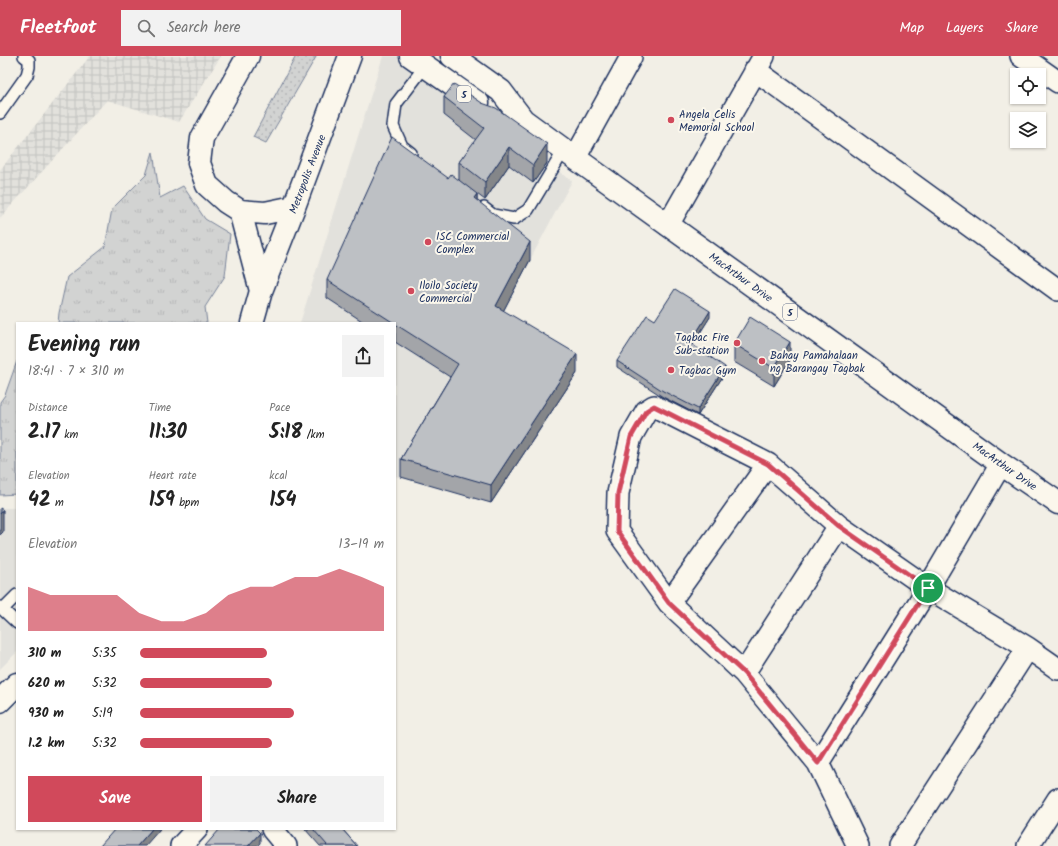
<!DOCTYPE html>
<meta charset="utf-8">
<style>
:root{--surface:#fff;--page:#f2f2f2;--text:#222;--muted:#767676;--accent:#d1495b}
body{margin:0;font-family:Kalam,sans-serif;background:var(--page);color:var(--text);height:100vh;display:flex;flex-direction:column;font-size:15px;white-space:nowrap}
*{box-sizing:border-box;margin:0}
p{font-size:13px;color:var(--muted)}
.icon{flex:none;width:22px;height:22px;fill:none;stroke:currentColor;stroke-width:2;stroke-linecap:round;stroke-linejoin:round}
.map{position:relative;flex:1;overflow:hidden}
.sheet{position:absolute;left:16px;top:266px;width:380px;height:508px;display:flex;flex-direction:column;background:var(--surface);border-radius:0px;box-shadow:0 1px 3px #0004}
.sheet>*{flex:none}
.fabs{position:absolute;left:1010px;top:12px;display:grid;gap:8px}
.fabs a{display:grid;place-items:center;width:36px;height:36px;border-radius:0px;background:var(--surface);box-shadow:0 1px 3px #0004;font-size:20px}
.pin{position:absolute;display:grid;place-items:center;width:34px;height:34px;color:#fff;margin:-17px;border:2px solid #fff;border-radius:50%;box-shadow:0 1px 4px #0007}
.round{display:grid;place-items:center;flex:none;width:42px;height:42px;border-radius:0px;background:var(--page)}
.summary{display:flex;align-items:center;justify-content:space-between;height:68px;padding:0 12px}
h1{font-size:22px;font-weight:600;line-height:30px}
.metrics{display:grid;grid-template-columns:repeat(3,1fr);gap:6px;height:68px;padding:4px 12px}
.metrics div{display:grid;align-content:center}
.metrics b{font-size:20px;font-weight:600}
.metrics small{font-size:11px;font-weight:400}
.metrics p{font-size:11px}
.chart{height:112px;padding:8px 12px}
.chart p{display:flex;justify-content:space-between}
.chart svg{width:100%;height:72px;margin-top:4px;fill:var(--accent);opacity:.7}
.action{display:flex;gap:8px;margin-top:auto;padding:8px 12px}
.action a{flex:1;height:46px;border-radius:0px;background:var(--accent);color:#fff;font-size:16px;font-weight:600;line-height:46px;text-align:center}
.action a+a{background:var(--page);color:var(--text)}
ul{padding:0 12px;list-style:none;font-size:13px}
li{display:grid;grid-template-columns:64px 48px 1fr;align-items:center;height:30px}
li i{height:10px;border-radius:5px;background:var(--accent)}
header{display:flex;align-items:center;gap:24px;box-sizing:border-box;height:56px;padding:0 20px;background:var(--accent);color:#fff}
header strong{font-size:19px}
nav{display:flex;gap:22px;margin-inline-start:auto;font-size:14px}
.search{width:280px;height:36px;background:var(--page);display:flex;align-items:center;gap:10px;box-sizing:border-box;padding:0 14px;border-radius:0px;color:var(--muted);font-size:15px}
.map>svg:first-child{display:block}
</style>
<header>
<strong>Fleetfoot</strong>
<div class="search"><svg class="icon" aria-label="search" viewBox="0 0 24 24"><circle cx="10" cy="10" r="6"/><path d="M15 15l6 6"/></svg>Search here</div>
<nav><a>Map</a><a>Layers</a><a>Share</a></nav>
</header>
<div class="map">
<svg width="1058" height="790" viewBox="0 0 1058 790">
<defs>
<pattern id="industrial-grid" width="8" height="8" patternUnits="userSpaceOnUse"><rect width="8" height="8" fill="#e2e1dc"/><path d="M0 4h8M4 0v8" fill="none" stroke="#c1c1bf"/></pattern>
<pattern id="grass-tufts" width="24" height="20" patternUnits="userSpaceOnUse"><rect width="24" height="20" fill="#d2d3d2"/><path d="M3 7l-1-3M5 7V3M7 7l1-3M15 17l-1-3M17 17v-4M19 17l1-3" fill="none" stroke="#b4b5b7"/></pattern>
<pattern id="garden-dots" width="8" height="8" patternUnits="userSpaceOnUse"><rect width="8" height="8" fill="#d2d3d2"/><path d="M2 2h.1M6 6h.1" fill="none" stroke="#b4b5b7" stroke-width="1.8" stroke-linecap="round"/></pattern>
</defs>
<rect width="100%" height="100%" fill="#f2efe6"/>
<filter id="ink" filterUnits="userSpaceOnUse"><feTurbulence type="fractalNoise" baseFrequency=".025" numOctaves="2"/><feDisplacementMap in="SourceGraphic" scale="8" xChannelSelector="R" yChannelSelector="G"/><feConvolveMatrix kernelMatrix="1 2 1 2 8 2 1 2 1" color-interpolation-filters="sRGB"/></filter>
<g filter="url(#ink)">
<!-- built -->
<path fill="#e2e1dc" d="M383 0H399L572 125 496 268 577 317 491 447 395 420V267H300Z
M0 452H17V596L0 613Z"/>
<!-- industrial -->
<path fill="url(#industrial-grid)" d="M90 0H140L144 3 146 0H221L179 66 107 44 0 162V114Z"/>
<!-- grass -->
<path fill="url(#grass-tufts)" stroke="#768198" d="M153 96 160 142 183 130 205 163 230 178 225 220 205 251 207 267H58L59 257 67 221 105 191 112 153 146 119Z
M17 305V438L0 439V346L5 339Z"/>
<!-- garden -->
<path fill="url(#garden-dots)" stroke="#768198" d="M296 0H316V1L266 87 253 81Z"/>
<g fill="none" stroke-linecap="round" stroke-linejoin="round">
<!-- lane casing -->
<g stroke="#1b2f5e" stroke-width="14">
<path id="lane" d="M0 57 27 19 29 11V4L24 0
M411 97 402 90 393 70 396 48 425 10
M484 152 493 159 514 163 528 154 564 94
M0 551 17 567
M3 553 17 539"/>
</g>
<!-- street casing -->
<g stroke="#1b2f5e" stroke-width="24">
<path id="street" d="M1021 0 1058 26
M755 14 1058 234
M575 102 631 1
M668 169 764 0
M669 547 768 408
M744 617 839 470
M818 707 928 532 1001 408
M272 773 286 790
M181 790 197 773
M858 790 818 707 744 617 669 547 617 475 618 437 631 381 646 355 654 350 768 408 839 470 928 532 1028 592 1058 613
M900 790 1028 592
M1028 790 1058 743"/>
</g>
<!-- secondary casing -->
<g stroke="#1b2f5e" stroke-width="25">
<path id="secondary" d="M248 0 202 82 199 107 207 129 226 146 240 155 261 235
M240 155 265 157 294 151
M252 267 261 235 294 151 350 0
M0 645 17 628"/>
</g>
<!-- primary casing -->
<g stroke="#1b2f5e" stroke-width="25">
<path id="primary" d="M411 0 478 47
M452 0 501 35 523 64 575 102 1001 408 1058 447"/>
</g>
<!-- lane -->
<use href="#lane" stroke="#fbf7ec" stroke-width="11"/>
<!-- street -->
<use href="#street" stroke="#fbf7ec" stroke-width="21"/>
<!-- secondary -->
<use href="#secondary" stroke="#fbf7ec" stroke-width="22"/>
<!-- primary -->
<use href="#primary" stroke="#fbf7ec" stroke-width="22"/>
</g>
<!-- wall -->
<path fill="#a3a5a9" stroke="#1b2f5e" d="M444 41 547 107 533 127 509 109 485 144 477 138V145L530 204 503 255 577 317 491 447 401 421V403L450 321 395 286V267H365L327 242V224L448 122 459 124V106L476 84 444 59Z
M710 261 692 289 725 317 698 359 663 341 617 311V305Z
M734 288 790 304 774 330 734 306Z
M305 773H342L357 790H320Z"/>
<!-- shaded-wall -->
<path fill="#848689" stroke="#1b2f5e" d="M547 88V107L533 127V109Z
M509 91V109L485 144V126Z
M477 138V156L474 142Z
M530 186V204L496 269V250Z
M710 255V261L690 293V287Z
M790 286V304L774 330V312Z
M577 298V317L491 447V429Z
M725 311V317L698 359V353Z
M3 454V476L0 479V458Z
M152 773H160L145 790H137Z
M260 777V787L257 790H248Z"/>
<!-- building -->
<path fill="#bdc0c4" stroke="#1b2f5e" d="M454 28 482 47 496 52 547 88 533 109 509 91 485 126 459 106 484 72 444 41Z
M392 81 448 122 451 118 477 138 474 142 530 186 496 250 577 298 491 429 401 403 458 308 395 268V267H394L327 224Z
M675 233 710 255 690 287 725 311 698 353 663 335 617 305 647 259 655 264Z
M750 261 790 286 774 312 734 288Z
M0 452 3 454 0 458Z
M115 773H152L137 790H100Z
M220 773H256L260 777 248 790H205Z
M313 773H342L357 790H326L327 789Z"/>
</g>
<g fill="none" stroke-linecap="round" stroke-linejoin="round" filter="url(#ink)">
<!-- route casing -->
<g stroke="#fff" stroke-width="8">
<path id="route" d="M654 350 768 408 839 470 928 532 818 707 744 617 669 547 617 475 618 437 631 381 646 355Z"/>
</g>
<!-- route -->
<use href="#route" stroke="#d1495b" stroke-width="5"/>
</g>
<!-- markers -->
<g fill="#d1495b" stroke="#fbf7ec" stroke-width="1.5">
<circle cx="671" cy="64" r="4"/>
<circle cx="428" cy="186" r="4"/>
<circle cx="411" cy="235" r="4"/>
<circle cx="737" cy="287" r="4"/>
<circle cx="762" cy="305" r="4"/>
<circle cx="671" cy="314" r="4"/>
</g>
<g text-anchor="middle" stroke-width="4" stroke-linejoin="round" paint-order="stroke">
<!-- shield labels -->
<g fill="#fbf7ec" stroke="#5e6b89" stroke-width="1">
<rect x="457" y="30" width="14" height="16" rx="3"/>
<rect x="783" y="248" width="14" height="16" rx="3"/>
</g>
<g font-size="10" font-weight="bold" fill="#1b2f5e">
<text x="464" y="42">5</text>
<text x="790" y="260">5</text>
</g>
<!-- poi labels -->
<g font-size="11" fill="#1b2f5e" stroke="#fbf7ec" text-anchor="start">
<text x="679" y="62">Angela Celis<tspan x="679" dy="13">Memorial School</tspan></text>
<text x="436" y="184">ISC Commercial<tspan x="436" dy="13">Complex</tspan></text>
<text x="419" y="233">Iloilo Society<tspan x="419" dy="13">Commercial</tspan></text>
<text x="729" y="285" text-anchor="end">Tagbac Fire<tspan x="729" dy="13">Sub-station</tspan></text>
<text x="770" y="303">Bahay Pamahalaan<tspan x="770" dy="13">ng Barangay Tagbak</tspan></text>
<text x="679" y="318">Tagbac Gym</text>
</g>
<!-- street labels -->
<g font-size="11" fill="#1b2f5e" stroke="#fbf7ec">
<text transform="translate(307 118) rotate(-69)" y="4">Metropolis Avenue</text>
<text transform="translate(741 221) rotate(36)" y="4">MacArthur Drive</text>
<text transform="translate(1005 410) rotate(35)" y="4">MacArthur Drive</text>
</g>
</g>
</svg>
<div class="fabs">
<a><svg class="icon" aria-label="locate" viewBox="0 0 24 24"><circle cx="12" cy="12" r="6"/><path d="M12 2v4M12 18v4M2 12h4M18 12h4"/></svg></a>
<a><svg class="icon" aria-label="layers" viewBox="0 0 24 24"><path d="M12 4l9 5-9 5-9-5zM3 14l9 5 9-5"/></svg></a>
</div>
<div class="pin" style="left:928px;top:532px;background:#1e9e55"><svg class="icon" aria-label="arrive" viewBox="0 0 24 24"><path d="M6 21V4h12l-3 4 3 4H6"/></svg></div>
<section class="sheet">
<div class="summary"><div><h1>Evening run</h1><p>18:41 · 7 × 310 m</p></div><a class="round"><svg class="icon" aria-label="share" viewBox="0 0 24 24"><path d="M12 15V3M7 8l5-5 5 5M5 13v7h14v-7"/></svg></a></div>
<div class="metrics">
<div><p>Distance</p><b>2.17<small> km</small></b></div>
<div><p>Time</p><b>11:30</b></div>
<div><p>Pace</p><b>5:18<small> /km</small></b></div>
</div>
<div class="metrics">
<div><p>Elevation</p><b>42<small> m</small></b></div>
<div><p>Heart rate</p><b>159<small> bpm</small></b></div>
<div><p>kcal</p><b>154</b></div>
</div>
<div class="chart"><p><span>Elevation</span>13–19 m</p>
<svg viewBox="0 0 160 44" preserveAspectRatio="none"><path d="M0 44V17L10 22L20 22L30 22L40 22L50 33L60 38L70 38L80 33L90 22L100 17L110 17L120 11L130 11L140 6L150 11L160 17V44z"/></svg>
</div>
<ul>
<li><b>310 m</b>5:35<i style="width:52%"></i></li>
<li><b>620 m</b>5:32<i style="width:54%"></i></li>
<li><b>930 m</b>5:19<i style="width:63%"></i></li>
<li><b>1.2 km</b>5:32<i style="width:54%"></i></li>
</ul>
<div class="action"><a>Save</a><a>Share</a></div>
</section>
</div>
